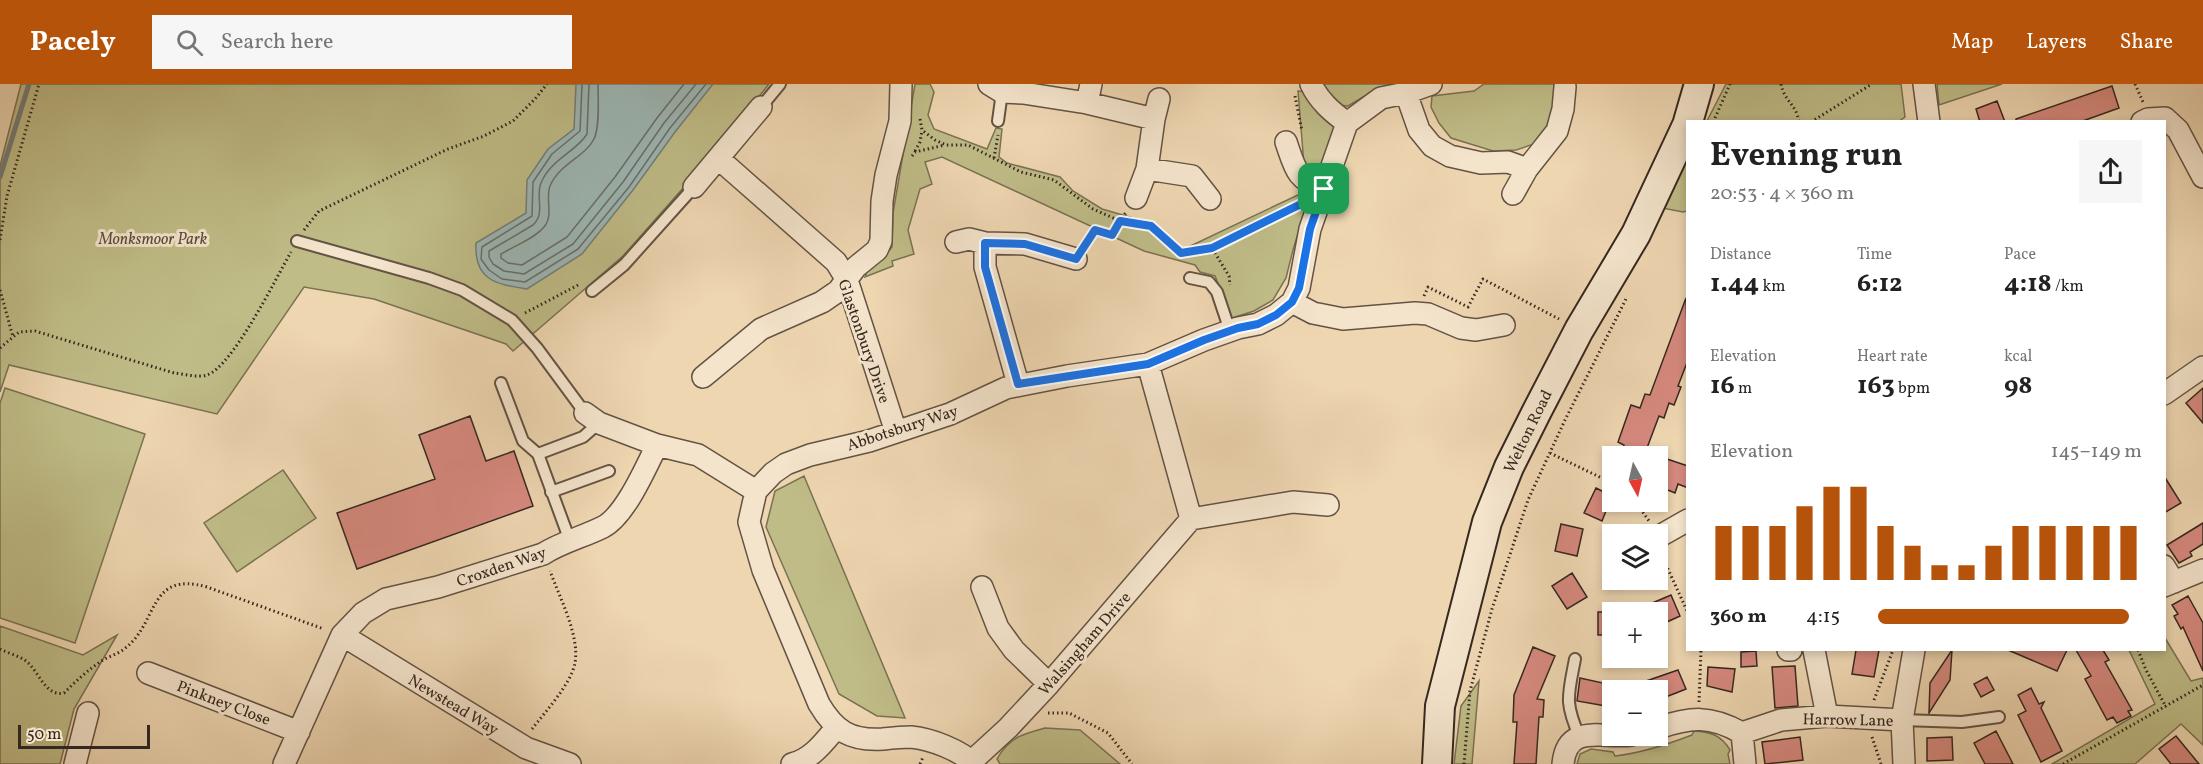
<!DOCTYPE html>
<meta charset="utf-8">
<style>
:root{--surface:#fff;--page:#f6f6f6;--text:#222;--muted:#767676;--accent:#b45309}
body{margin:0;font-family:Vollkorn,serif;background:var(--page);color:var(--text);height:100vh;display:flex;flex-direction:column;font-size:22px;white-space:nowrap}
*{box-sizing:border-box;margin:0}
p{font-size:20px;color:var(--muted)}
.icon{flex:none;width:33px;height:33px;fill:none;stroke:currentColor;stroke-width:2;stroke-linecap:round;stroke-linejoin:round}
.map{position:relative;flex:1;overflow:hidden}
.side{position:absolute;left:1686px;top:36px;width:480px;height:531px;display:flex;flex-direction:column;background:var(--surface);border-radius:0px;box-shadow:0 3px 9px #0003}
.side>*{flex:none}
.needle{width:39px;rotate:172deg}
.buttons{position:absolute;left:1602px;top:362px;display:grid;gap:12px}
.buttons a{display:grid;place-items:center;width:66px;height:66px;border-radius:0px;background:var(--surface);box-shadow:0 3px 9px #0003;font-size:30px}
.scale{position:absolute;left:18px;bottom:15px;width:132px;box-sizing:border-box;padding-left:6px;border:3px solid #36271f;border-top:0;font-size:16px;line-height:21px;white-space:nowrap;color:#36271f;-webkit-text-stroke:4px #f4e4cc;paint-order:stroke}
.pin{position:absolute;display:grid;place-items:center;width:51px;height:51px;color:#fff;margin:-26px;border-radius:12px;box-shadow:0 3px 9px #0006}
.round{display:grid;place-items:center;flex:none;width:63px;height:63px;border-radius:0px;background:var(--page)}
.overview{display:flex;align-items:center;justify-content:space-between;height:102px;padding:0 24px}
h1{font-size:33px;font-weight:700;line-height:45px}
.metrics{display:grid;grid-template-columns:repeat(3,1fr);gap:9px;height:102px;padding:6px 24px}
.metrics div{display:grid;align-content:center}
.metrics b{font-size:26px;font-weight:700}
.metrics small{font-size:16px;font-weight:400}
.metrics p{font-size:16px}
.chart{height:168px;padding:12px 24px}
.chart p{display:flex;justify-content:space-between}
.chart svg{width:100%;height:108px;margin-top:6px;stroke:var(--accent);stroke-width:6}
ul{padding:0 24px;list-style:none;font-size:20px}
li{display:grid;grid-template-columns:96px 72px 1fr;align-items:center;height:45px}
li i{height:15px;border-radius:8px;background:var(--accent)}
header{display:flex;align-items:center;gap:36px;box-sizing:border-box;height:84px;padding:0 30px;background:var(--accent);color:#fff}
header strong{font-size:28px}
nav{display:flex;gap:33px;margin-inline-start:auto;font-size:21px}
.search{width:420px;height:54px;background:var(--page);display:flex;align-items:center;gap:15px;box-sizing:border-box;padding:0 21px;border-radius:0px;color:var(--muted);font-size:22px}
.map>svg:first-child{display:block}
</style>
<header>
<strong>Pacely</strong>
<div class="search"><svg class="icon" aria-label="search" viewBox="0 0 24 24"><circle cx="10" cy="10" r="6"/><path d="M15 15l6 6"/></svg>Search here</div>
<nav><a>Map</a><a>Layers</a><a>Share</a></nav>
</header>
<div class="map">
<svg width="2203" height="680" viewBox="0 0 2203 680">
<rect width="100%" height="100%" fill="#eed6b1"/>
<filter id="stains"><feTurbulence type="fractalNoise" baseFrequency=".00333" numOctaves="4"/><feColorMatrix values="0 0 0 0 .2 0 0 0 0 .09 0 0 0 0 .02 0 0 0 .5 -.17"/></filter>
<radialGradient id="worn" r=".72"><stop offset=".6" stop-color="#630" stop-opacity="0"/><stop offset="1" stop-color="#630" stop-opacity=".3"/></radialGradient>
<!-- green -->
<path fill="#bfbc87" stroke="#7a7253" stroke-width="1.5" d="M21 0H769L707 77 623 172 513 267 506 260 374 215 304 203 217 330 9 281 0 308V82Z
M915 0H930L934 8 928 31 934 45 987 65 996 44 1002 45 999 73 1007 79 1060 93 1073 107 1102 125 1154 140 1182 166 1302 109 1306 123 1293 166 1286 194 1273 216 1254 227 1232 234 1215 192 1200 188 1195 181 1144 167 942 73 925 78 932 100 920 105 908 146 914 170 892 177 893 182 865 193 867 187 884 173 892 163 893 129Z
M1321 0H1398L1380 3 1348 22 1335 21Z
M1484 0H1561L1551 40 1540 58 1516 66 1493 67 1451 54 1439 39 1431 23 1432 12 1474 7Z
M1726 0H1901L1905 33 1898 38 1707 37Z
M1937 0H2002L1939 21Z
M1298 7 1305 8 1336 40 1323 88 1304 81Z
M1687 76V127L1683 128 1662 124Z
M5 304 145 350 75 559 0 534V319Z
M283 386 316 434 237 488 204 439Z
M804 392 905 634 877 632 839 610 766 443 775 407Z
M0 542 83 571 117 551 74 625 60 680H0Z
M2165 554 2191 597 2203 594V661L2181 640 2135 680H2052L2155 620 2129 566H2164Z
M1479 597 1472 680H1454L1461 622Z
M1045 644 1080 646 1120 680H1000L997 675C1009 653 1023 650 1045 644Z
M1694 647C1711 648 1721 651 1730 666L1728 670 1730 680H1577L1580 670 1591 665 1613 668 1615 672C1642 669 1666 661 1692 651Z"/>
<!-- water -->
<path fill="#9cb7b5" stroke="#737d79" stroke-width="1.5" d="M576 0H713L675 48 633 106 582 170 527 205C495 200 474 196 476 159L526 129 527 96 548 65 574 45Z"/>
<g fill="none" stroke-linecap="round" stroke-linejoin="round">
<!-- shore -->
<path stroke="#696f6a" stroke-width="1.5" d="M582 0 580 47 552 70 533 98 532 132 482 163 481 175 489 186 502 195 525 198 578 165 629 103 670 44 706 0
M589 0 587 50C576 68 551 75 541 99 535 113 546 129 533 141L489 167V173L493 180 504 187 524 190 573 160 623 98 664 39 696 0
M598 0C598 14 600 43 594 55 585 73 559 80 550 102 545 115 554 131 544 143 534 155 514 162 501 170V174L508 179 522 181 567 153 615 93 657 34 684 0"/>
<!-- stream -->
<path stroke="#737d79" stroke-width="5" d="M0 93 29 0"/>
</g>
<!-- building -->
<path fill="#d6897e" stroke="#36271f" stroke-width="1.5" d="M2112 2 2119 24 2080 38H2016V35Z
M1997 17 2005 38H1980L1976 25Z
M1686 214 1688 276 1678 302 1681 303 1674 321 1669 319 1664 334 1659 332 1644 372H1620L1624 361 1618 358 1631 321 1640 324 1645 310 1650 311Z
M2203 304V339L2186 319Z
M470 332 486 377 514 367 533 422 357 485 337 429 435 395 419 351Z
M1658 372 1688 382V404L1678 400 1675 409 1658 402Z
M2164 392 2181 419 2164 429Z
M1596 404 1612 412 1602 437 1584 429Z
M2203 439V460L2190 468 2192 472 2179 479 2167 461Z
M1561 440 1583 445 1577 472 1555 467Z
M1572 489 1587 513 1567 525 1552 502Z
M1671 511 1680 532 1658 542V528H1631Z
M2188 512 2203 539V587L2183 543 2181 545 2174 532 2178 530 2172 521Z
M1598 528H1612V551H1598Z
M1533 563 1555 572 1537 615 1544 616 1543 633H1539L1536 680H1514L1517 638H1513L1514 611Z
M1856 566H1879L1874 593 1852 590Z
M1952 566 1950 596 1929 629 1930 599Z
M2008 566H2067L2057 587Z
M2076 566H2103L2109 576 2105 578 2132 626 2128 627 2131 632 2117 639 2113 633 2107 636 2085 595 2091 592Z
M1756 567 1757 582 1741 583V568Z
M1795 582 1798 622 1775 624 1772 583Z
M1708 583 1735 585 1732 608 1707 602Z
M1678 586 1686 605 1676 609 1658 616V606H1627L1626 604Z
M1987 593 1994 606 1981 613 1974 600Z
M1580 594 1612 601V623L1577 617Z
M2031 604 2039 620 2044 618 2041 624 2062 667 2041 678 2018 631 2026 627 2018 611Z
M1996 647 2013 680H1985L1974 659Z
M2176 652 2199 680H2171L2159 665Z
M1800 653 1803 676 1765 680 1762 658Z
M1952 653 1953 676 1927 677V654Z"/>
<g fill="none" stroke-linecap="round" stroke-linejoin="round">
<!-- lane casing -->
<g stroke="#645344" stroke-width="14">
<path id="lane" d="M761 23 780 0
M998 37 1002 8
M297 157 429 194 462 206 512 236 537 264 585 329
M1190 194 1209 198 1217 208 1230 247
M592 207 624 181 694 103
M501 299 523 357 538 370
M551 408 609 387
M570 457 538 370 583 353 599 339
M1575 575C1568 612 1564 618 1580 654
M1902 636 1962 638 1999 633"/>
</g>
<!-- street casing -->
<g stroke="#645344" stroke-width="24">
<path id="street" d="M989 0 1002 8 1023 9 1087 19 1154 35 1147 85
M1311 0C1319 17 1332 28 1347 39
M1924 0 1929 38
M1406 9 1419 46 1432 62 1450 72 1481 79 1508 78 1527 85
M1087 19 1091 0
M1154 35 1159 15
M2142 38 2148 35 2165 34 2178 46 2203 93
M1347 39 1381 14 1406 9 1431 0
M1286 58C1295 84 1296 96 1324 105
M719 75 836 178 847 196 896 348
M694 103 761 23
M1513 110 1527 85 1557 47 1563 25 1565 3
M1136 114 1147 85 1192 92 1210 115
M956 158 969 155 985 159 1025 160 1076 175
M985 159V183L1018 300
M1292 218 1313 229 1343 235 1415 229 1428 230 1461 244 1476 246 1504 241
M1148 280 1191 435
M703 293 761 245 822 218 838 207 856 183 877 166 881 157 882 117 886 91 900 37 901 0
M2164 310 2203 283
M585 329 599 339 657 361
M1658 453 1688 436
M2164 482 2174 498
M2164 502 2203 486
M982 503 998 544 1014 566 1049 600
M342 551 526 664 570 680
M1788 566H1791
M1814 566 1827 632
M148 589 299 648
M1658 644C1691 633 1710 631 1742 649L1781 636 1827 632 1902 636
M1742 649 1745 680
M972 677 1008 644 1049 600 1191 435 1293 418 1328 421
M75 680 88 629
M284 680 342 551 363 529 386 515 438 503 543 470C562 458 583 453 603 443 625 432 646 383 657 361L698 371 756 407
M792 680C812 675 824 658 836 644
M974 680C960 666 931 655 911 653 902 653 892 654 883 655 850 657 835 647 819 620L763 486 749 438 756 407 773 389 786 380 810 371 869 357 950 330 1006 304 1067 292 1148 280 1204 256 1238 244 1258 240 1276 231 1292 218 1299 204 1310 145 1347 39
M1563 680C1567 638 1603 655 1631 651
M1904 680 1902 636 1914 566"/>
</g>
<!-- secondary casing -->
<g stroke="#36271f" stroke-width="32">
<path id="secondary" d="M1688 38 1699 0
M1437 680 1440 622 1487 438 1509 383 1537 327 1579 246 1636 150 1688 39"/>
</g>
<!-- path -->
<path stroke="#36271f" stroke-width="3" stroke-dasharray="1.5 3" stroke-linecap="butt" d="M1781 0C1785 19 1796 19 1799 38
M2135 0 2143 18
M1295 12 1302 47
M1715 34 1730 0
M920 35 922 46 935 56 946 61H968L1021 88 1054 96 1093 125 1120 137 1151 142 1181 169 1212 164 1229 192 1230 201
M1811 38 1872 0
M915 67 920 58 922 46
M912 72 915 68 945 61
M994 74 998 51
M304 146 319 127 448 65 484 52 513 37 535 15 547 0
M0 156 7 112 39 0
M1086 160 1095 146 1112 151 1126 128
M1212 164 1296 123
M0 206 13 253
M1424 212 1428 203 1468 223 1483 195 1559 235
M525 229 580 200
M0 264 19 248 35 247 174 289C184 290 198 294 207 291 233 282 276 194 291 168
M1550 369 1612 399
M1635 417 1649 437
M1662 472 1688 529
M0 565C8 569 19 572 26 577 39 587 45 613 64 609 76 597 89 585 103 576 110 572 118 570 124 565 159 540 147 486 207 503L324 545
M2138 566 2146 586 2166 623
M1874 616 1893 566
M1699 618 1701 566
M1048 629H1069L1108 649 1132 680
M532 645C545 628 571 600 575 579 580 552 559 512 550 487
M1872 653 1881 680
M920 680 923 673
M1464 680 1470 607 1492 525 1528 416 1565 336 1626 215
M2063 680 2203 601"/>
<!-- lane -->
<use href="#lane" stroke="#f4e4cc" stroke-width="10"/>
<!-- street -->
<use href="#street" stroke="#f4e4cc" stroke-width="21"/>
<!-- secondary -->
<use href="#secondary" stroke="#f4e4cc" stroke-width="28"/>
</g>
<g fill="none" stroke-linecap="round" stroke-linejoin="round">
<!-- route casing -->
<g stroke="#fff" stroke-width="12">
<path id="route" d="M1308 100 1324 105 1310 145 1299 204 1292 218 1276 231 1258 240 1238 244 1204 256 1148 280 1018 300 985 183V159L1025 160 1076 175 1095 146 1112 151 1120 137 1151 142 1181 169 1212 164 1303 119Z"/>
</g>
<!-- route -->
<use href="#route" stroke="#1a73e8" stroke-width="8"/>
</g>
<g text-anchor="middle" stroke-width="6" stroke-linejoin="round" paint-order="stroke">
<!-- park labels -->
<g font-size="16" font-style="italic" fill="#584c39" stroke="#f4e4cc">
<text x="153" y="160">Monksmoor Park</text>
</g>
<!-- street labels -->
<g font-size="16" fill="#36271f" stroke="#f4e4cc">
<text transform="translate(865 257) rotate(71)" y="6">Glastonbury Drive</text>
<text transform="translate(902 343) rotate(-18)" y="6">Abbotsbury Way</text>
<text transform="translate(1527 347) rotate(-64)" y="6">Welton Road</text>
<text transform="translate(501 482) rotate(-19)" y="6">Croxden Way</text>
<text transform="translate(1084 559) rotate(-49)" y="6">Walsingham Drive</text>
<text transform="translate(224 618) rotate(21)" y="6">Pinkney Close</text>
<text transform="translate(454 620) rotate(31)" y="6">Newstead Way</text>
<text transform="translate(1848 635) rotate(1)" y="6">Harrow Lane</text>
</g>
</g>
<rect width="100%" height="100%" filter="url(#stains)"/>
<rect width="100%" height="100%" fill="url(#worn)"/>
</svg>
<div class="buttons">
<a><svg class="needle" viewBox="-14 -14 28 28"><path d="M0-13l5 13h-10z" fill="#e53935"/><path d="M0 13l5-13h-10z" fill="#767676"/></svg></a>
<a><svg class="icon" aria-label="layers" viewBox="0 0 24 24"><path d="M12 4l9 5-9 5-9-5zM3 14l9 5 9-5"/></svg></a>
<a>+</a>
<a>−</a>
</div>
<div class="scale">50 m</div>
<div class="pin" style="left:1324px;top:105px;background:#1e9e55"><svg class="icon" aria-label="arrive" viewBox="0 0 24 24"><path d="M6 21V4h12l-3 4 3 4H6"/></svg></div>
<section class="side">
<div class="overview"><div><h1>Evening run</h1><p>20:53 · 4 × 360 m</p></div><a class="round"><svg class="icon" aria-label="share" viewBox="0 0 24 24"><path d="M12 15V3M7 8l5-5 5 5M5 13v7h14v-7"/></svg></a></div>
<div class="metrics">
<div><p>Distance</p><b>1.44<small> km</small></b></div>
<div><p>Time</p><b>6:12</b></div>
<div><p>Pace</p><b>4:18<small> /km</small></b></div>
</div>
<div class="metrics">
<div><p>Elevation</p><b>16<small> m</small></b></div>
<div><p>Heart rate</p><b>163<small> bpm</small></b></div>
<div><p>kcal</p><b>98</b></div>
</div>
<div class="chart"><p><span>Elevation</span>145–149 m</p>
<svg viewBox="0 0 160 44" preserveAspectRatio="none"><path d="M5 44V22M15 44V22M25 44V22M35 44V14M45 44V6M55 44V6M65 44V22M75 44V30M85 44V38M95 44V38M105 44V30M115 44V22M125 44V22M135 44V22M145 44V22M155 44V22"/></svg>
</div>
<ul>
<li><b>360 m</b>4:15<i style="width:95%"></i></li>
</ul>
</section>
</div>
